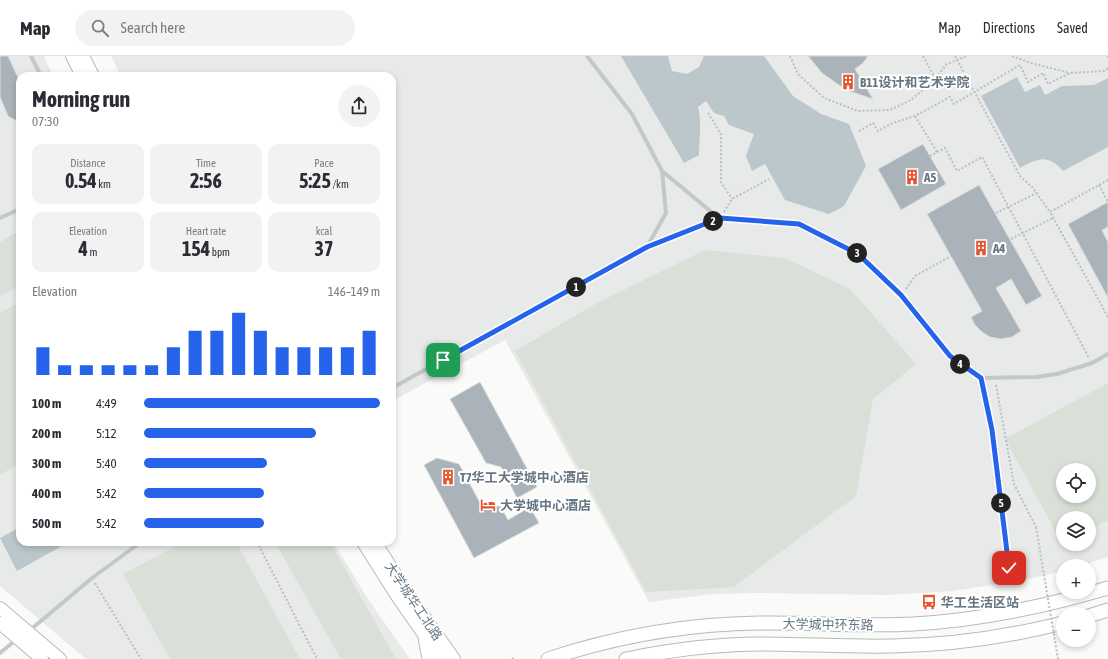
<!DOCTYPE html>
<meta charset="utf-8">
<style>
:root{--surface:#fff;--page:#f2f2f3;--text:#2b2b33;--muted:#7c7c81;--line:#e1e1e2;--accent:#2563eb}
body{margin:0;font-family:"Asap Condensed","Noto Sans SC",sans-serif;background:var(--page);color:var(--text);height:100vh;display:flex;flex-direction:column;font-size:15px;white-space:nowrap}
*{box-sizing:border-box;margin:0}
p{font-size:13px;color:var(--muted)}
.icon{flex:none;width:22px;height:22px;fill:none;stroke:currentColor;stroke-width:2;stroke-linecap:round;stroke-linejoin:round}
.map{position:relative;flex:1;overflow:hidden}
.drawer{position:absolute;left:16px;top:16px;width:380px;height:474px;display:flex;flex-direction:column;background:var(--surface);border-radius:12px;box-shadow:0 2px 6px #0003}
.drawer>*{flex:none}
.buttons{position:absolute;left:1056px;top:407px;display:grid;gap:8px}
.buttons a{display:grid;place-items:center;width:40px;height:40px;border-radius:50%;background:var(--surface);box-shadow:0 2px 6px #0003;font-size:20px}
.pin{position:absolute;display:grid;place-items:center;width:34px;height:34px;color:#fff;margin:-17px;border-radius:8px;box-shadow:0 2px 6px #0006}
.km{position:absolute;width:20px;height:20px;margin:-10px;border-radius:50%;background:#222;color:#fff;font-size:11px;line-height:20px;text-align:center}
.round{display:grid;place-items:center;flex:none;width:42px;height:42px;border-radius:21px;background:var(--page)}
.head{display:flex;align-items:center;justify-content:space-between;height:68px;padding:0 16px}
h1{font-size:22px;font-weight:700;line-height:30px}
.figures{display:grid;grid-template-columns:repeat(3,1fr);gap:6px;height:68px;padding:4px 16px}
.figures div{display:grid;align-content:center;border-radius:10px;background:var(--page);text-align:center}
.figures b{font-size:20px;font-weight:700}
.figures small{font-size:11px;font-weight:400}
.figures p{font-size:11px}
.chart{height:112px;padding:8px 16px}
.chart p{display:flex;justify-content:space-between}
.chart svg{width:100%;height:72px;margin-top:4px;stroke:var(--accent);stroke-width:6}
ul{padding:0 16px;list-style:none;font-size:13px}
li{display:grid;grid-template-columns:64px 48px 1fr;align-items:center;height:30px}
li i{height:10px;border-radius:5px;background:var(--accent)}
header{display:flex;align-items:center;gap:24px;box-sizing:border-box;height:56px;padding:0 20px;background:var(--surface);border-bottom:1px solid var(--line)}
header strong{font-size:19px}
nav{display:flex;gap:22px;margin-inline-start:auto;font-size:14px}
.search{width:280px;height:36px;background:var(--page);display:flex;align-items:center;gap:10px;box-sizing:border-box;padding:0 14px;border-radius:22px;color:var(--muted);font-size:15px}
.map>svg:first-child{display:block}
</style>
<header>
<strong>Map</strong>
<div class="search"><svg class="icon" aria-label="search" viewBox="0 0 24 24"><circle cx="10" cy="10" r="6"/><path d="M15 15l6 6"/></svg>Search here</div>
<nav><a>Map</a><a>Directions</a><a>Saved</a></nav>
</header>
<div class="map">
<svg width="1108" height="603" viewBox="0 0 1108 603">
<rect width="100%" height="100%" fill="#fafaf8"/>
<!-- built -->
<path fill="#e8e9e9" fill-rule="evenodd" d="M0 0H44L53 20H20V486H333L368 543 410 603H86L0 530Z
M111 0H1108V501L1080 510H1063V515L1020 525 952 535 887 539 756 537 712 538 649 546 505 284 392 345V20H121ZM1063 414H1089V440H1063ZM1063 462H1089V488H1063Z"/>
<!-- green -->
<path fill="#dadfd7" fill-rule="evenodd" d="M20 174V229L0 241V186Z
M705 194 785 202 850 233 916 308 873 343 856 440 734 531 646 536 515 295 597 247Z
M20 246V407L0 419V257Z
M1108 327V464L1089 475V462H1063V488H1065L1063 489 1005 383ZM1063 414H1089V440H1063Z
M184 486H236L300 603H170L123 518Z
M275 486H330L396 603H341Z"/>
<!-- water -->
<path fill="#bbc7cb" d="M621 0H668L672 15 687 18 699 11 704 0H764L793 40 821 58 849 68 866 110 844 150 829 158 785 144 765 108 752 115 746 100 754 78 729 69 724 60 714 57 706 45 698 51C702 66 699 84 699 99L684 107Z
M1017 21 1025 36 1040 29 1045 39 1062 30 1094 29 1108 22V91L1063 115C1048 98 1038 102 1020 112L981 40Z
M20 471V486H69L17 515 0 482Z"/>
<!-- building -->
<path fill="#aab3b9" stroke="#dcdcda" d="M0 0H8L20 26V67L8 60 0 41Z
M808 0H868L863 7 855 13 873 43 846 34 822 17Z
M923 88 946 128 901 154 878 113Z
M979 129 1042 240 1026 249 1011 223 996 232 1021 275 1012 281 1001 283 990 281 982 276 975 269 971 261 982 255 927 158Z
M1108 146V171L1102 174 1108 186V242L1068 168Z
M480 326 537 431 517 442 501 411 486 407 450 343Z
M437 402 459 408 479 445 501 451 508 464 530 451 539 467 474 502 424 409Z"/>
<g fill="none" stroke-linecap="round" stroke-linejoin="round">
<!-- secondary casing -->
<g stroke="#b3babf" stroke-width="14">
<path id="secondary" d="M72 0 82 20
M83 0 93 20
M363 486 397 540 441 603
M375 486 406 535 454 603
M0 552 60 603
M0 567 42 603"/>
</g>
<!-- primary casing -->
<g stroke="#b5babe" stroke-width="15">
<path id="primary" d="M1089 560 1108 554
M425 581 429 603
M548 603C617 580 686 568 759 567 810 566 861 571 913 568 980 564 1044 551 1108 532
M626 603C670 594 715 588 761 588 805 588 848 591 892 590 949 589 1007 581 1063 567"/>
</g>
<!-- path -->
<path stroke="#bbbfc2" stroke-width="2" stroke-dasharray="2 2" stroke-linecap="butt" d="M790 0 798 18 824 42 858 55 890 54 911 44 932 26 947 8 966 0
M923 0 935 22
M955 0 1020 120 1033 132 1050 156
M1012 0 1031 7 1070 17
M1107 0 1108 1
M708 57 721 78V126L732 143
M915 60 937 96
M859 75 873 67 878 75 893 67 915 60 950 41 954 48 1020 9 1028 26 1043 17 1048 28 1070 17 1104 15 1108 12
M930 100 945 92 957 115 982 101 1089 302
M1108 124 1050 156 1108 261
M1099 129 1108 146
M724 156 732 143 769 123
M906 233 915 220 951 200
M982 329 992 374 1009 512
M996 329 1014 428 1036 471
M257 486 317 603
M95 527 141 603
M512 603 514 602"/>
<!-- lane -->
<path stroke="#c3c8cc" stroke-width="4" d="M31 0 41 20
M587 0 632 58 662 115 720 163 799 168 858 198 901 239 950 301 981 322 1036 321 1057 318 1092 307 1108 298
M0 162 20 153
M647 191 666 157 662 115
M392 332 647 191 720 163
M29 575 92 522 141 486
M0 597 17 583"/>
<!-- secondary -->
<use href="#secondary" stroke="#fff" stroke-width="12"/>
<!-- primary -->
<use href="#primary" stroke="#fff" stroke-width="13"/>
<!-- path-bridge -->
<path stroke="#bbbfc2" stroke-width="2" stroke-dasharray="2 2" stroke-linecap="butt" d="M996 157 1037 137
M1011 183 1053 162
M1036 471 1058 603"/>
</g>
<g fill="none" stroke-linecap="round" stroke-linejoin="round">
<!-- route casing -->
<g stroke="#fff" stroke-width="8">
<path id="route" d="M443 304 647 191 720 162 799 168 858 198 901 239 950 300 981 322 992 374 1009 512"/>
</g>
<!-- route -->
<use href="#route" stroke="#2563eb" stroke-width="5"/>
</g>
<!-- icons -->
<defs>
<g id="building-bare" transform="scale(1.2)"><path d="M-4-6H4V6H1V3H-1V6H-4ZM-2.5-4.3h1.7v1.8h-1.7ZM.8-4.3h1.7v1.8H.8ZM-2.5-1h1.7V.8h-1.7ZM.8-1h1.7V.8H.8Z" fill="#e4572e" stroke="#fff" stroke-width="2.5" paint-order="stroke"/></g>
<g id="hotel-bare" transform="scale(1.2)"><path d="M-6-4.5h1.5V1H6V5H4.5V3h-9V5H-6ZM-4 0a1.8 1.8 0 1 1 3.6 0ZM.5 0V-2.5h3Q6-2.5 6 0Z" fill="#e4572e" stroke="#fff" stroke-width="2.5" paint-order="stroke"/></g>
<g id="bus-bare" transform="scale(1.2)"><path d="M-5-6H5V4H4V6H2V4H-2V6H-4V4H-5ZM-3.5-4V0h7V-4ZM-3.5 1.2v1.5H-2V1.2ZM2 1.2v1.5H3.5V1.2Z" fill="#e4572e" stroke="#fff" stroke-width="2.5" paint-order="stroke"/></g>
</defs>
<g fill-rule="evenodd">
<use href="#building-bare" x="848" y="26"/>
<use href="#building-bare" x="912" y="121"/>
<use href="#building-bare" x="981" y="192"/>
<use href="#building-bare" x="448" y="421"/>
<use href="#hotel-bare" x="488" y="449"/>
<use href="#bus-bare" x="929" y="546"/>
</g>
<g text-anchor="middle" stroke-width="4" stroke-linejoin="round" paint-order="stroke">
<!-- poi labels -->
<g font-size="13" font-weight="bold" fill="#657683" stroke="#fff" text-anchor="start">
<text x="860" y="31">B11设计和艺术学院</text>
<text x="924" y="126">A5</text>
<text x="993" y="197">A4</text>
<text x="460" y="426">T7华工大学城中心酒店</text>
<text x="500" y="454">大学城中心酒店</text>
<text x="941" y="551">华工生活区站</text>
</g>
<!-- street labels -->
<g font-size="13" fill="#657683" stroke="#fff">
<text transform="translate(414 545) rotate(56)" y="5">大学城华工北路</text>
<text transform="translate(828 568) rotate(1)" y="5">大学城中环东路</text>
</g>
</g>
</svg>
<div class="buttons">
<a><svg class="icon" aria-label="locate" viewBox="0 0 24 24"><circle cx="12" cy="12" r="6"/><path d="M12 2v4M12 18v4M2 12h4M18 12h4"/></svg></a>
<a><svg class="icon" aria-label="layers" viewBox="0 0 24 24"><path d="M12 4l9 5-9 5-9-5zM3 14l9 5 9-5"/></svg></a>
<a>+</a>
<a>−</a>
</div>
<div class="pin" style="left:443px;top:304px;background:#1e9e55"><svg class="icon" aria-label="arrive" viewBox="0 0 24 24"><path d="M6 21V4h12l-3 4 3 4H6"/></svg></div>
<div class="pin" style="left:1009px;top:512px;background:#d93025"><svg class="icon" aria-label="check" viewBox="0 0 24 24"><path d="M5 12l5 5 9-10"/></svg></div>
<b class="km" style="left:576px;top:231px">1</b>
<b class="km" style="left:713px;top:165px">2</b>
<b class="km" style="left:857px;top:197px">3</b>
<b class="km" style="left:960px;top:308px">4</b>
<b class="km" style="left:1001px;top:447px">5</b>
<section class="drawer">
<div class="head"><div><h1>Morning run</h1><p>07:30</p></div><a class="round"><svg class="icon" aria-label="share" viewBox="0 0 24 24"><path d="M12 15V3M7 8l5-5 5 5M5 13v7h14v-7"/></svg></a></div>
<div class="figures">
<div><p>Distance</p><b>0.54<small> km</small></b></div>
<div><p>Time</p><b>2:56</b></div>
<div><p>Pace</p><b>5:25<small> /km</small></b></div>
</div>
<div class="figures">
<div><p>Elevation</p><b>4<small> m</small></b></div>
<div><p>Heart rate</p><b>154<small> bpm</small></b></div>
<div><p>kcal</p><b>37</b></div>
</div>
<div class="chart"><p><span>Elevation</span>146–149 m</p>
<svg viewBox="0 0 160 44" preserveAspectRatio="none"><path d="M5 44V27M15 44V38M25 44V38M35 44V38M45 44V38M55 44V38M65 44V27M75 44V17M85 44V17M95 44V6M105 44V17M115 44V27M125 44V27M135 44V27M145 44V27M155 44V17"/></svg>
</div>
<ul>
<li><b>100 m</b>4:49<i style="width:100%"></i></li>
<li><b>200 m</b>5:12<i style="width:73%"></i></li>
<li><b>300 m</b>5:40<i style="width:52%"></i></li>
<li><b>400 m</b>5:42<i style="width:51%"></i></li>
<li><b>500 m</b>5:42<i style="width:51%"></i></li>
</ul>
</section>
</div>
